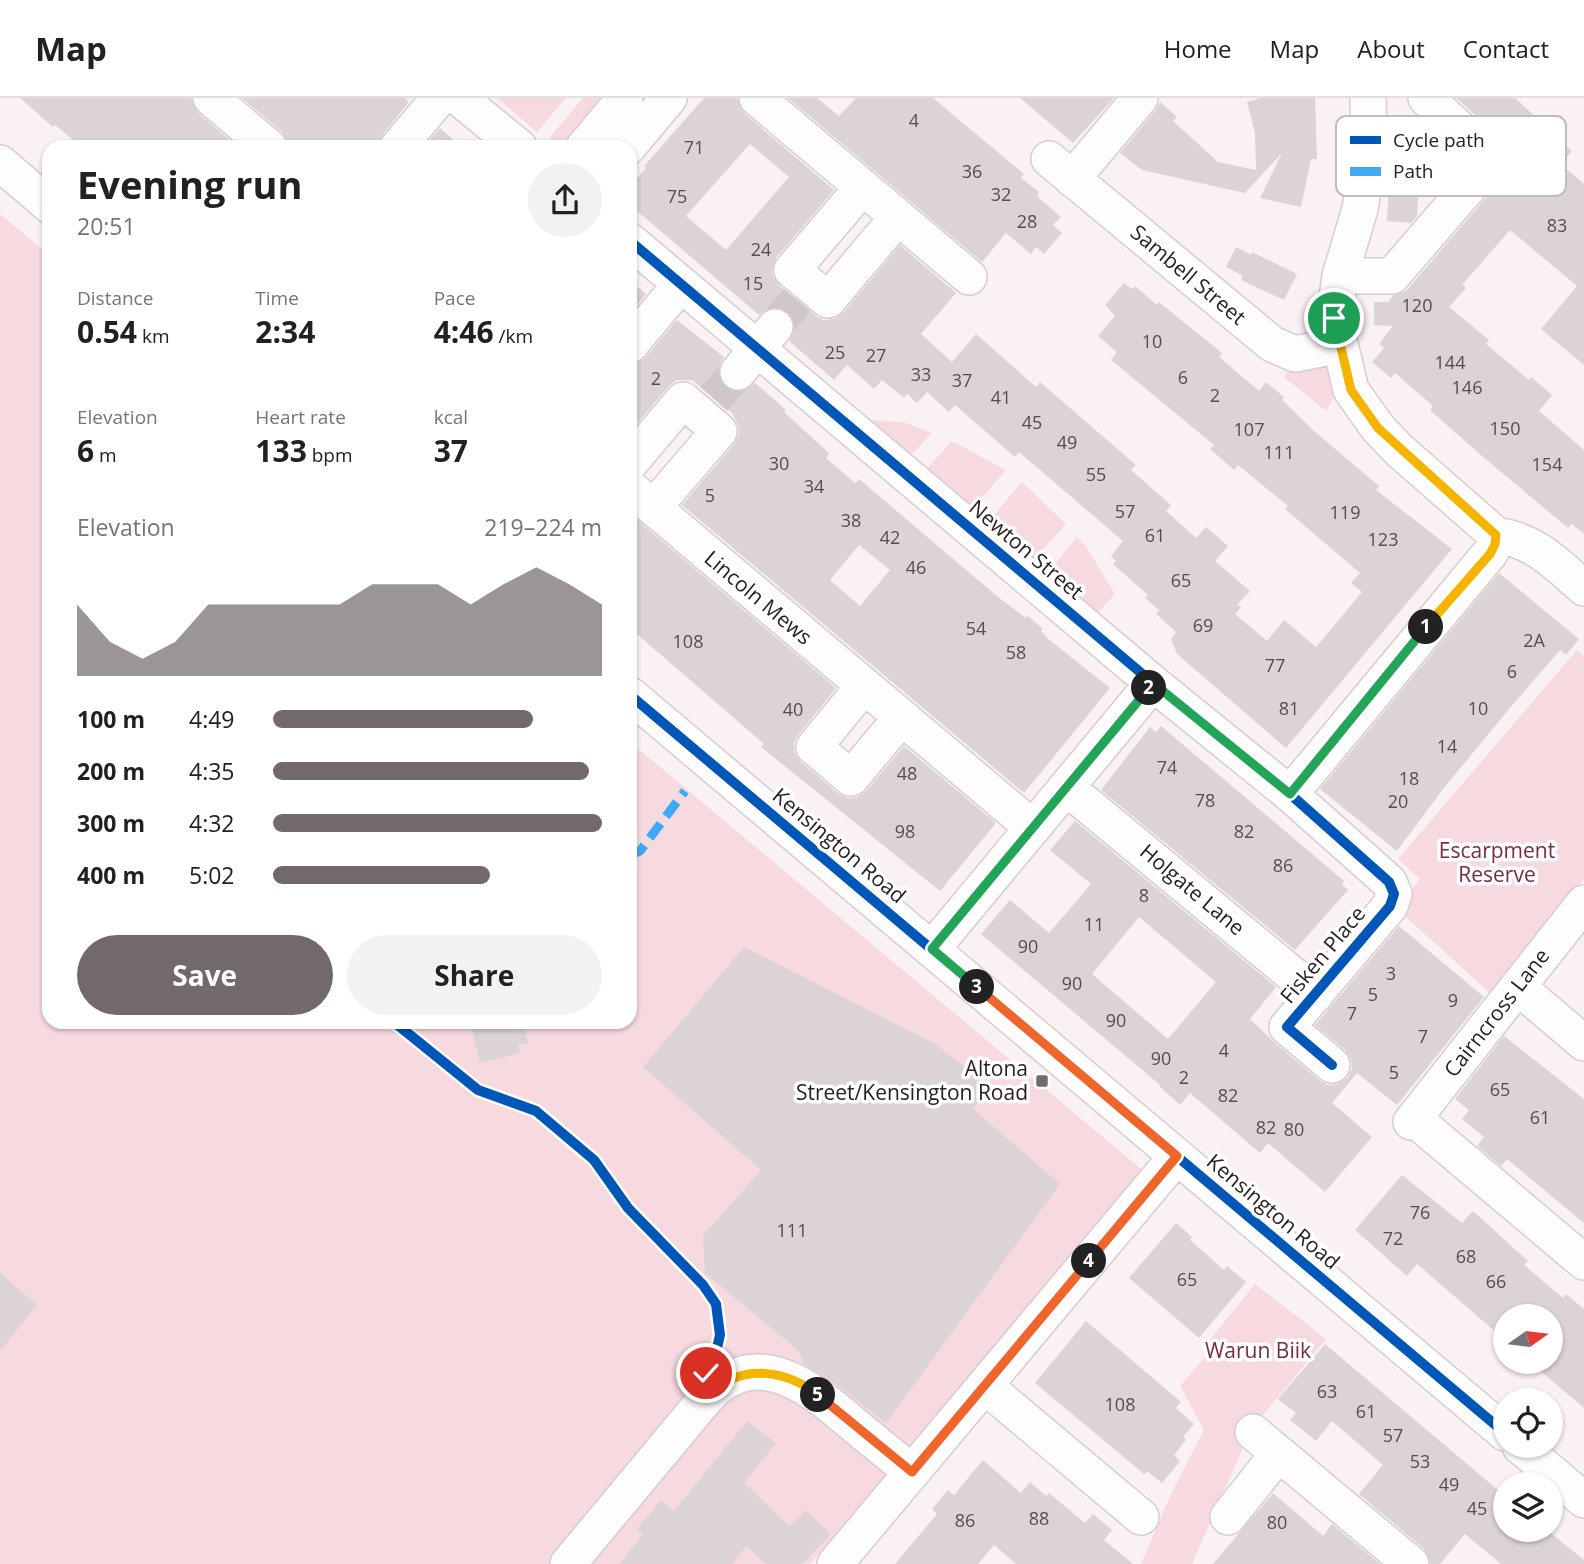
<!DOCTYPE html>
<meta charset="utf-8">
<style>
:root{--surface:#fff;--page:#f2f2f2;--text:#202124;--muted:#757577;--line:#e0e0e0;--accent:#72696b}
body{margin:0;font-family:"Open Sans",sans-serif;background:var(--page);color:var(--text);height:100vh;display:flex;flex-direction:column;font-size:26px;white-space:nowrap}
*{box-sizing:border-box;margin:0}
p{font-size:23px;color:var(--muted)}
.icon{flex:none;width:38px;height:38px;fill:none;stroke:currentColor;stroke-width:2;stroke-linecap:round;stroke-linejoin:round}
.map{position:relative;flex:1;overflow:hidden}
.panel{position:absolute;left:42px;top:42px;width:595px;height:889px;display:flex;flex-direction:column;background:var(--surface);border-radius:21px;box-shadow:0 2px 5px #0004}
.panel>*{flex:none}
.needle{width:46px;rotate:76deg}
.tools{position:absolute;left:1493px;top:1206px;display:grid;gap:14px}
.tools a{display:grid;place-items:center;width:70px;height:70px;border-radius:50%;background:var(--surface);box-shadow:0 2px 5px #0004;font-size:35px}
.pin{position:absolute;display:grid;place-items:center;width:60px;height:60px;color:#fff;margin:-30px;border:4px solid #fff;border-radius:50%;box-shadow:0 2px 7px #0007}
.km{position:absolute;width:35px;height:35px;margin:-18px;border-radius:50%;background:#222;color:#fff;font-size:19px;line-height:35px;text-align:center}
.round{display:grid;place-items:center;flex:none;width:74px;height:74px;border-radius:37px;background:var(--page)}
.head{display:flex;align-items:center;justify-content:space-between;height:119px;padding:0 35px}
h1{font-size:38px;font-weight:700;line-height:52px}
.metrics{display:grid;grid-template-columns:repeat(3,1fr);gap:10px;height:119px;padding:7px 35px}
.metrics div{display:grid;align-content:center}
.metrics b{font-size:30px;font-weight:700}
.metrics small{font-size:19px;font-weight:400}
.metrics p{font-size:19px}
.chart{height:196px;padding:14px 35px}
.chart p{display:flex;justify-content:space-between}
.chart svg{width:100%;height:126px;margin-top:7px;fill:var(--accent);opacity:.7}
.button{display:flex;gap:14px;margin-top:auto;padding:14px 35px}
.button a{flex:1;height:80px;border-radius:42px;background:var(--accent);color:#fff;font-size:28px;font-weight:700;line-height:80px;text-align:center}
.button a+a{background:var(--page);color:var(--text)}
ul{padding:0 35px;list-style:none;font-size:23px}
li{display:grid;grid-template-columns:112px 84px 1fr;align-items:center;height:52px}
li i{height:18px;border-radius:9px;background:var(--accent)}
header{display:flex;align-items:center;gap:42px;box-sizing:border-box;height:98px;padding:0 35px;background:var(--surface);border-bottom:2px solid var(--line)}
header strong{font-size:33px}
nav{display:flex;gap:38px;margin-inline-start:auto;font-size:24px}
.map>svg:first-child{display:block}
</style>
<header>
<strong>Map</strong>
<nav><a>Home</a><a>Map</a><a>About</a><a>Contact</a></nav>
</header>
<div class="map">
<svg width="1584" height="1466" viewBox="0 0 1584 1466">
<rect width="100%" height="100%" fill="#faf1f3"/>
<!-- green -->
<path fill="#f6dae0" d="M497 0H566L537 34Z
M583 0H608L567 49H560L549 40Z
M0 116 49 157V924H630V644L1147 1076 810 1466H0Z
M1325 269 1329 271 1337 294 1326 313 1284 279 1289 272Z
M868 322 903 324 932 335 910 358Z
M952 343 1006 372 971 412 925 373Z
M1022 384 1066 426 1032 463 987 425Z
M1077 439 1085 447 1115 496 1095 518 1047 476Z
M1577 552 1584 558V781L1490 895 1396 810 1420 781 1398 761Z
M1255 1186 1326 1241 1245 1339 1246 1343 1192 1466H1141L1171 1396 1204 1332 1180 1288 1209 1255V1243Z"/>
<!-- building -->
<path fill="#dcd3d5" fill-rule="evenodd" d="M20 0H191L198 15 238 49H82L55 27 53 29Z
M242 0H405L409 4 383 36 378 49H289L282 34Z
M704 0H737L744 15 834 92 776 160 772 174 779 187 816 218 824 222 834 221 843 215 900 147 956 195 921 236 952 264 976 236 1036 289 1040 284 1136 367 1131 372 1171 407 1166 413 1196 440 1206 429 1228 448 1215 463 1250 493 1237 507 1241 509 1235 516 1267 543 1284 522 1316 549 1362 494 1351 485 1360 475 1285 411 1288 408 1238 367 1234 372 1210 351 1214 347 1111 262 1117 254 1098 238 1115 218 1105 207 1124 185 1132 191 1135 188 1157 207 1159 204 1222 255 1219 259 1259 293 1266 284 1284 299 1282 302 1314 333 1379 388 1376 392 1452 451 1286 650 1177 556 1171 541 1176 534 1156 516 1159 512 1145 500 1148 497 1113 466 1116 463 1111 458 1123 443 1019 354 1015 359 955 307 949 314 927 294 917 305 907 296 904 300 882 282 874 291 847 267 834 282 789 243 795 232 794 221 788 214 779 209 769 210 759 217 630 107V88L646 70 644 68ZM750 46 789 79 726 152 686 118Z
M788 0H817L839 18 856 0H933L1024 76 1021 80 1039 94 1037 98 1061 119 1053 127 1062 135 1044 156 1036 149 1031 156 1006 135 982 164Z
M1020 0H1114L1073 45Z
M1261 0H1315L1317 61H1311L1301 109 1260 100 1282 55 1245 95 1142 72 1120 55 1155 13 1160 4 1177 19 1173 23 1218 64 1256 72 1255 35 1247 4Z
M1456 0H1515L1572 53 1561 66 1584 86V267L1541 231 1577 188 1510 132 1462 187 1466 190 1449 209 1489 242 1486 246 1529 282 1531 279 1552 297 1539 313 1584 352V436L1572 426 1568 430 1482 358 1430 312 1433 308 1395 275 1391 280 1372 264 1384 250 1379 246 1393 228 1374 227V204H1388L1393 198 1407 192 1501 82 1510 90 1537 60 1502 28 1499 30 1487 19 1483 24Z
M1406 19 1418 20 1446 45 1443 88 1419 86 1417 118 1411 125 1387 123 1389 84 1398 85 1401 34H1405Z
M440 30 462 49H424Z
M1236 149 1251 157 1252 154 1297 176 1284 202 1241 182 1243 178 1226 169Z
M630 182 646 196 630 216Z
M677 222 724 259 718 271 719 282 725 289 734 294 744 293 755 285 786 312 784 314 829 355 826 360 855 385 859 381 998 499 1026 520 1028 518 1043 531 1041 533 1047 540 1110 590 1024 695 682 407 734 346 739 336 738 327 732 315 692 282H677L668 289 630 334V267L645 260ZM859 447 890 472 860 508 830 482Z
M630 416 836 590 798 637 794 645 795 655 801 664 839 696 848 700 857 699 866 693 904 648 996 725 940 793 761 649 764 646 630 530Z
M1499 475 1579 541 1566 557 1560 552 1509 611 1443 691 1397 753 1320 691Z
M1161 628 1344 783 1342 786 1348 792 1295 852 1101 692 1150 629 1156 634Z
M1075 723 1276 889 1250 921 1274 944 1319 982 1328 987 1338 986 1347 980 1352 971 1351 961 1345 952 1315 927 1399 828 1484 899 1397 1007 1357 975 1332 1005 1372 1039 1325 1094 1268 1045 1260 1055 1190 995 1180 1007 1159 988 1160 987 981 836 1010 802 1049 835 1091 786 1050 752ZM1139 819 1216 884 1168 941 1092 876Z
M744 849 934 945 991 990 973 1011 1060 1086 886 1325 832 1283 804 1266 800 1256 787 1243 705 1175 703 1138 761 1072 643 969Z
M470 924H523L528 945 518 947 520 955 480 965Z
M1504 938 1584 1001V1125L1507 1061 1501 1068 1477 1048 1484 1039 1462 1021 1469 1012 1455 1001Z
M1402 1077 1462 1125 1473 1113 1528 1163 1524 1167 1563 1200 1566 1196 1584 1211V1310L1530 1264H1550V1218H1505V1242L1417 1166 1407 1178 1355 1132Z
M1176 1125 1192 1139 1190 1142 1224 1172 1227 1168 1246 1184 1199 1240 1129 1180Z
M0 1175 37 1207 0 1253Z
M1086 1223 1181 1304 1176 1310 1194 1326 1183 1339 1186 1342 1174 1357 1180 1363 1162 1385 1147 1373 1144 1376 1035 1285Z
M1325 1246 1505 1398V1432H1547L1584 1462V1466H1501L1465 1436 1440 1466H1431L1424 1451 1359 1396 1383 1367 1332 1323 1316 1343 1290 1322 1296 1315 1278 1301Z
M747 1323 776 1345 744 1385 790 1429 806 1412 831 1436 802 1466H766L746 1448 732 1466H619L643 1436 637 1431 661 1402 674 1413Z
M983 1362 1021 1395 1030 1384 1046 1398 1049 1395 1085 1425 1093 1416 1112 1432 1104 1442 1133 1466H1016L994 1447 978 1466H895L937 1416 932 1411 948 1392 954 1397Z
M1273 1395 1323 1438 1332 1426 1380 1466H1213Z"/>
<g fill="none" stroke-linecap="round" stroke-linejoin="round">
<!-- minor-tunnel -->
<path stroke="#d0c7c9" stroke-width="35" stroke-dasharray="35 18" stroke-linecap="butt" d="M775 229 801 197
M714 301 738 274"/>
<!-- minor casing -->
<g stroke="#d5cdcf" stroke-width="38">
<path id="minor" d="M211 0 269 49
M459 0 519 49
M757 0 969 179
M1368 0 1369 54 1360 111 1340 178 1334 220 1351 292 1378 330 1399 352 1496 437C1536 443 1555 465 1584 490
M398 49 439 0
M584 49 625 0
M628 49 669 0
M1049 61 1272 246 1295 256 1340 247
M0 65 49 107
M1072 81 1140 0
M862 90 792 172 828 202 898 119
M630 143 1153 585 1290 696 1389 784 1394 796 1390 808 1287 929 1332 967
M1340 178H1392L1493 61 1426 0
M630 247 681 186
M738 274 775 229
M630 365 683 302 719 333 653 410
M630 390 1033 730
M863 589 814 649 851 680 901 620
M630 597 1505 1335
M1067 690 1316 896
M1290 696 1490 455 1495 446 1496 437
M932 851 1153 585
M1518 889 1584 945
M1415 1019 1425 1030 1584 1164
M1411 1024 1584 805
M985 1288 1141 1419
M1253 1334 1411 1466
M1520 1348 1584 1402
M1228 1419 1278 1356
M568 1466 707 1299C757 1245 811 1290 853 1326 872 1342 892 1358 912 1374
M835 1466 1177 1058"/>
</g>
<!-- minor -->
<use href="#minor" stroke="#fefdfd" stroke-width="35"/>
<!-- quiet -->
<path stroke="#3fa9f5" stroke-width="9" stroke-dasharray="18 9" stroke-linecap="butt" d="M630 757 640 753 685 693"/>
<!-- cycleway casing -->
<g stroke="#fff" stroke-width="15">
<path id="cycleway" d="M630 143 1153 585 1290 696 1389 784 1394 796 1390 808 1287 929 1332 967
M630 597 1505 1335
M394 924 478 992 536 1013 594 1062 628 1110 703 1187 716 1206 720 1237 715 1259 700 1283 711 1295"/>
</g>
<!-- cycleway -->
<use href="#cycleway" stroke="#0057b8" stroke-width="10"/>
</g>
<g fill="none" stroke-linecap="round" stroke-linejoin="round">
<!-- split-1 casing -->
<g stroke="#fff" stroke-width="14">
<path id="split-1" d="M1334 220 1351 292 1378 330 1496 437 1495 446 1490 456 1426 529"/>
</g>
<!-- split-2 casing -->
<g stroke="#fff" stroke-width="14">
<path id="split-2" d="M1149 590 1153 585 1290 696 1426 529"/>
</g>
<!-- split-3 casing -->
<g stroke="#fff" stroke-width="14">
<path id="split-3" d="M977 889 932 851 1149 590"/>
</g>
<!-- split-4 casing -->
<g stroke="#fff" stroke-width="14">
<path id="split-4" d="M977 889 1177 1058 1089 1163"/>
</g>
<!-- split-5 casing -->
<g stroke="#fff" stroke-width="14">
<path id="split-5" d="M818 1297 912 1374 1089 1163"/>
</g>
<!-- split-6 casing -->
<g stroke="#fff" stroke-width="14">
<path id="split-6" d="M706 1275 700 1283 711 1295C743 1265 786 1272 818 1297"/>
</g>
<!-- split-1 -->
<use href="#split-1" stroke="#f5b400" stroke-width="9"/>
<!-- split-2 -->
<use href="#split-2" stroke="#22a559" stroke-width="9"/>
<!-- split-3 -->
<use href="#split-3" stroke="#22a559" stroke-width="9"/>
<!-- split-4 -->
<use href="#split-4" stroke="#f0652b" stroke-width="9"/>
<!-- split-5 -->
<use href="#split-5" stroke="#f0652b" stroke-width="9"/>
<!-- split-6 -->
<use href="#split-6" stroke="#f5b400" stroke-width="9"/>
</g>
<!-- markers -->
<rect fill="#72696b" stroke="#fff" stroke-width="2.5" x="1035" y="976" width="14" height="14" rx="3.5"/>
<g text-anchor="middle" stroke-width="7" stroke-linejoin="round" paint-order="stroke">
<!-- number labels -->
<g font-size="18" fill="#554d4f">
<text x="914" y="29">4</text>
<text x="694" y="56">71</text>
<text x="972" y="80">36</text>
<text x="1001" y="103">32</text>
<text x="677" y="105">75</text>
<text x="1027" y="130">28</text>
<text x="1557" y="134">83</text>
<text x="761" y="158">24</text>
<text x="753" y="192">15</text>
<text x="1417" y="214">120</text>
<text x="1152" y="250">10</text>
<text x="835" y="261">25</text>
<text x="876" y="264">27</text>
<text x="1450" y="271">144</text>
<text x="921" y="283">33</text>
<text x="1183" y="286">6</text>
<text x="656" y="287">2</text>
<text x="962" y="289">37</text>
<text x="1467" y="296">146</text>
<text x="1215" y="304">2</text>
<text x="1001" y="306">41</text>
<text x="1032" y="331">45</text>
<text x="1505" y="337">150</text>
<text x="1249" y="338">107</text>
<text x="1067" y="351">49</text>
<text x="1279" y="361">111</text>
<text x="779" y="372">30</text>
<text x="1547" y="373">154</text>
<text x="1096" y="383">55</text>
<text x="814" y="395">34</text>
<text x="710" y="404">5</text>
<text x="1125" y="420">57</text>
<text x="1345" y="421">119</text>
<text x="851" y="429">38</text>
<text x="1155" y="444">61</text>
<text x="890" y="446">42</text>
<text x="1383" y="448">123</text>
<text x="916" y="476">46</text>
<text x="1181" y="489">65</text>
<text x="1203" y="534">69</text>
<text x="976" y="537">54</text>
<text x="1534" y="549">2A</text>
<text x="688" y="550">108</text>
<text x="1016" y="561">58</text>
<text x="1275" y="574">77</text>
<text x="1512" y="580">6</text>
<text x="1289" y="617">81</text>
<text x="1478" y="617">10</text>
<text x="793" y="618">40</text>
<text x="1447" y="655">14</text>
<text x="1167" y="676">74</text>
<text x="907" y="682">48</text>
<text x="1409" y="687">18</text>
<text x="1205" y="709">78</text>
<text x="1398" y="710">20</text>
<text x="905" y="740">98</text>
<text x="1244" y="740">82</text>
<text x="1283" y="774">86</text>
<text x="1144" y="804">8</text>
<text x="1094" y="833">11</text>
<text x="1028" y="855">90</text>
<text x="1391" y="882">3</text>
<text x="1072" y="892">90</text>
<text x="1373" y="903">5</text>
<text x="1453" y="909">9</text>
<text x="1352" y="922">7</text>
<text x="1116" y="929">90</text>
<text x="1423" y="945">7</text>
<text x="1224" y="959">4</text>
<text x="1161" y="967">90</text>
<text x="1394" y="981">5</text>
<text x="1184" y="986">2</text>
<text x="1500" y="998">65</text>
<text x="1228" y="1004">82</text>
<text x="1540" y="1026">61</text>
<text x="1266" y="1036">82</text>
<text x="1294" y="1038">80</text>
<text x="1420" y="1121">76</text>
<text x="792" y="1139">111</text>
<text x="1393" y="1147">72</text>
<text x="1466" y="1165">68</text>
<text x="1187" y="1188">65</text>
<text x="1496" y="1190">66</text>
<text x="1327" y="1300">63</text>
<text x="1120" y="1313">108</text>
<text x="1366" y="1320">61</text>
<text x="1393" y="1344">57</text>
<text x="1420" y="1370">53</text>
<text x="1449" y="1393">49</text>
<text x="1477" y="1417">45</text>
<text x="1039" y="1427">88</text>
<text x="965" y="1429">86</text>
<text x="1277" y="1431">80</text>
</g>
<!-- street labels -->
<g font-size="21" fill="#282022" stroke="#fff">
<text transform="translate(1188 177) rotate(40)" y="7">Sambell Street</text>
<text transform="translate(1026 452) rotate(40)" y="7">Newton Street</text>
<text transform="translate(758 500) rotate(40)" y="7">Lincoln Mews</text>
<text transform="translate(839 748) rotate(40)" y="7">Kensington Road</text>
<text transform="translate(1192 792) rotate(40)" y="7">Holgate Lane</text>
<text transform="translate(1323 857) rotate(-50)" y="7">Fisken Place</text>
<text transform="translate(1497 915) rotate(-52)" y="7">Cairncross Lane</text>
<text transform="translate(1273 1114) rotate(40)" y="7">Kensington Road</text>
</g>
<!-- park labels -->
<g font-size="21" fill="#792b42" stroke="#fff">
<text x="1497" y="760">Escarpment<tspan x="1497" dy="24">Reserve</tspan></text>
<text x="1258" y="1260">Warun Biik</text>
</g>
<!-- poi labels -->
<g font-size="21" fill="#282022" stroke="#fff" text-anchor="end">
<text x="1028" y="978">Altona<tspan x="1028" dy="24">Street/Kensington Road</tspan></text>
</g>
</g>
<!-- legend -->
<rect x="1336" y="18" width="230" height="80" rx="10" fill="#fff" stroke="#bebcbd" stroke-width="2"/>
<rect x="1350" y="38" width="31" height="8" fill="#0057b8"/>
<rect x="1350" y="69" width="31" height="9" fill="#3fa9f5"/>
<g font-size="19" fill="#282022">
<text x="1393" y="49">Cycle path</text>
<text x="1393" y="80">Path</text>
</g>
</svg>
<div class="tools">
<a><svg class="needle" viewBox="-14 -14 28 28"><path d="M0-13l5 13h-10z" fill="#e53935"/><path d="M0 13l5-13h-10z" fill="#757577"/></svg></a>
<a><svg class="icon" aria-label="locate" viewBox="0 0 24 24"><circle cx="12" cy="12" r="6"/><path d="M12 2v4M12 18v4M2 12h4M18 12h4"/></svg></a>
<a><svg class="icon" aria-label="layers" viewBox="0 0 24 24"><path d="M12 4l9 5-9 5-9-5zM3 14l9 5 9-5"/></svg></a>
</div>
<div class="pin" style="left:1334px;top:220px;background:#1e9e55"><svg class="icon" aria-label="arrive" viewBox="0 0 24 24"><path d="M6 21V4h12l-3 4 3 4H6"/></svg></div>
<div class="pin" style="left:706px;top:1275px;background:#d93025"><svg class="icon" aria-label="check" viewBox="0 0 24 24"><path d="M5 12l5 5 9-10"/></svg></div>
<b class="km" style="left:1426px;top:529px">1</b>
<b class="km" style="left:1149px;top:590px">2</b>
<b class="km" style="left:977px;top:889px">3</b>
<b class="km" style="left:1089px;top:1163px">4</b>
<b class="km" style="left:818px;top:1297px">5</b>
<section class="panel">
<div class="head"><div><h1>Evening run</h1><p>20:51</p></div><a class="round"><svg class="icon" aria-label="share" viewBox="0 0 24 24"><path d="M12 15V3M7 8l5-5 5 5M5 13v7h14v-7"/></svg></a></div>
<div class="metrics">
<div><p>Distance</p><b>0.54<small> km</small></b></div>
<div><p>Time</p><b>2:34</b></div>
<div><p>Pace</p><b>4:46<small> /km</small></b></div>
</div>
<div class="metrics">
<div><p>Elevation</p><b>6<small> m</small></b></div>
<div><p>Heart rate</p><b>133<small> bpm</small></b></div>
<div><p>kcal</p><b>37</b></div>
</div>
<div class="chart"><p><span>Elevation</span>219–224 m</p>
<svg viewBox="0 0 160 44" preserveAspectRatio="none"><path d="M0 44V19L10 32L20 38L30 32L40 19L50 19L60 19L70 19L80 19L90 12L100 12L110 12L120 19L130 12L140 6L150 12L160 19V44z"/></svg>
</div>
<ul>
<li><b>100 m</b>4:49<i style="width:79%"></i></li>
<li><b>200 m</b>4:35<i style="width:96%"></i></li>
<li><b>300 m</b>4:32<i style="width:100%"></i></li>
<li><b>400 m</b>5:02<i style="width:66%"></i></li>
</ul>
<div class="button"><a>Save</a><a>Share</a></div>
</section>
</div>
